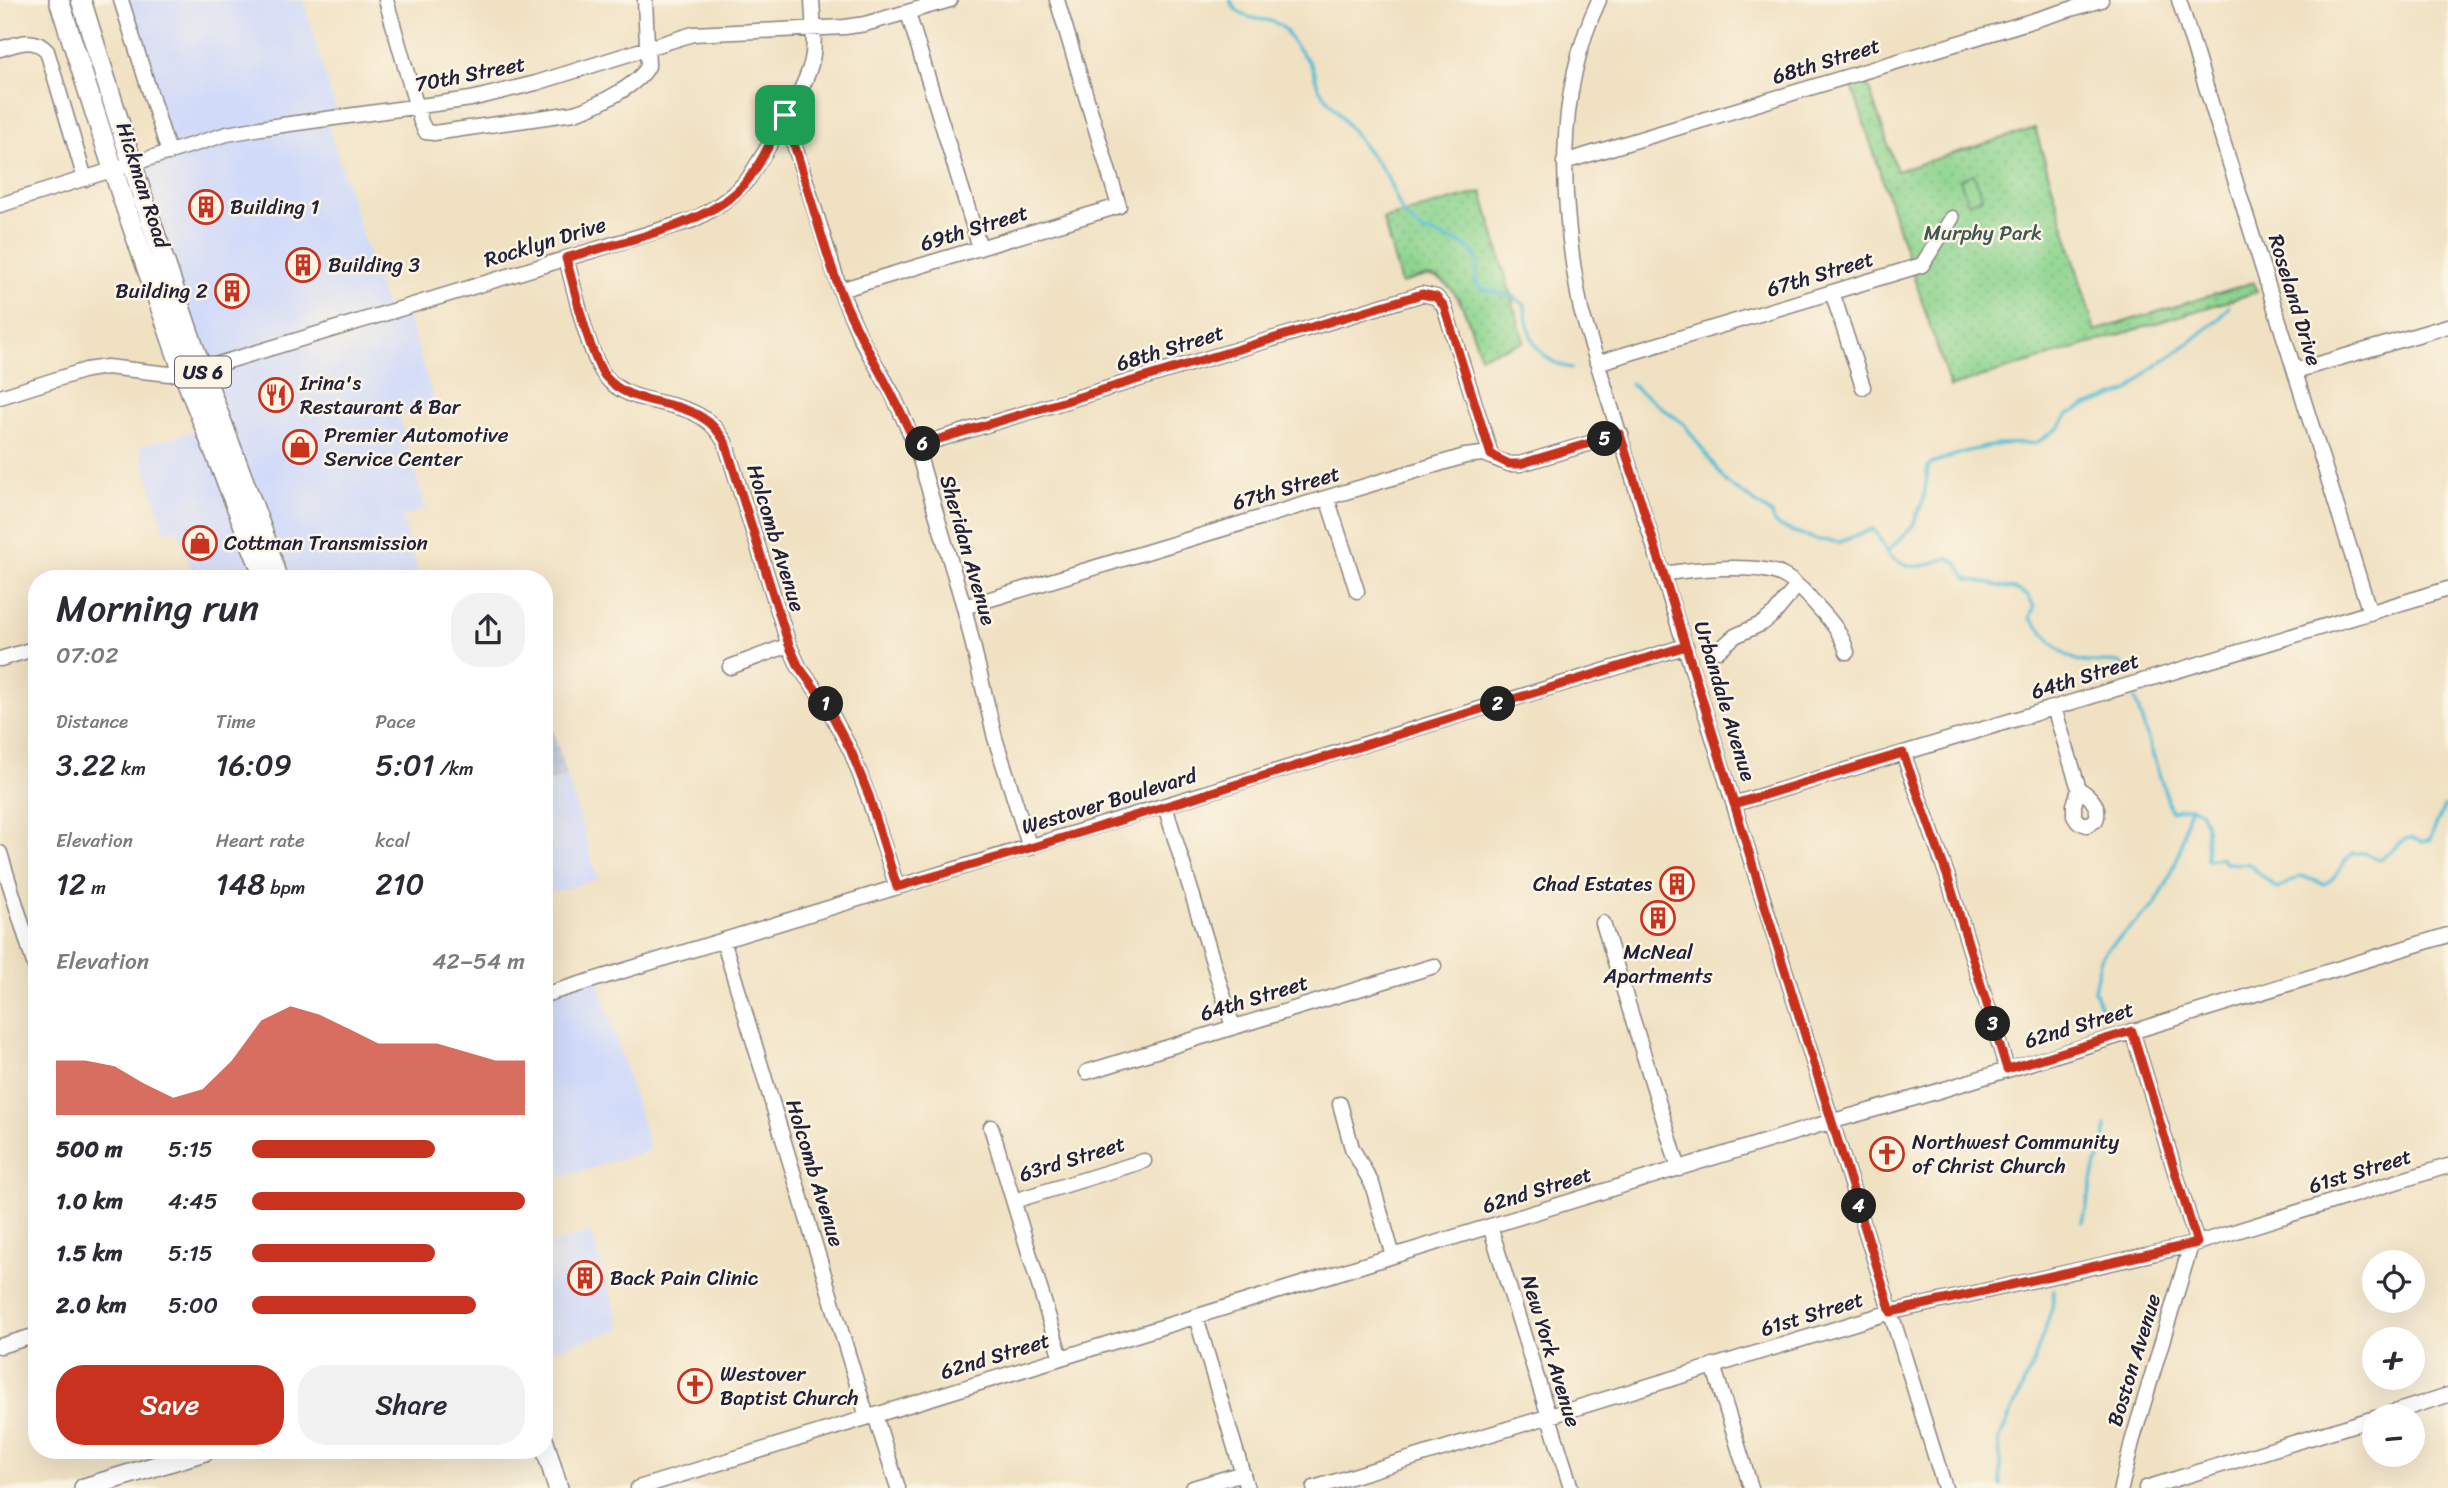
<!DOCTYPE html>
<meta charset="utf-8">
<style>
:root{--surface:#fff;--page:#f2f2f3;--text:#2b2b33;--muted:#7c7c81;--accent:#c8321e}
body{margin:0;font-family:Sriracha,sans-serif;background:var(--page);color:var(--text);height:100vh;display:flex;flex-direction:column;font-size:26px;white-space:nowrap}
*{box-sizing:border-box;margin:0}
p{font-size:23px;color:var(--muted)}
.icon{flex:none;width:38px;height:38px;fill:none;stroke:currentColor;stroke-width:2;stroke-linecap:round;stroke-linejoin:round}
.map{position:relative;flex:1;overflow:hidden}
.drawer{position:absolute;left:28px;top:570px;width:525px;height:889px;display:flex;flex-direction:column;background:var(--surface);border-radius:28px;box-shadow:0 7px 28px #0002}
.drawer>*{flex:none}
.fabs{position:absolute;left:2362px;top:1250px;display:grid;gap:14px}
.fabs a{display:grid;place-items:center;width:63px;height:63px;border-radius:50%;background:var(--surface);box-shadow:0 7px 28px #0002;font-size:35px}
.pin{position:absolute;display:grid;place-items:center;width:60px;height:60px;color:#fff;margin:-30px;border-radius:14px;box-shadow:0 4px 10px #0006}
.km{position:absolute;width:35px;height:35px;margin:-18px;border-radius:50%;background:#222;color:#fff;font-size:19px;line-height:35px;text-align:center}
.round{display:grid;place-items:center;flex:none;width:74px;height:74px;border-radius:28px;background:var(--page)}
.overview{display:flex;align-items:center;justify-content:space-between;height:119px;padding:0 28px}
h1{font-size:38px;font-weight:600;line-height:52px}
.metrics{display:grid;grid-template-columns:repeat(3,1fr);gap:10px;height:119px;padding:7px 28px}
.metrics div{display:grid;align-content:center}
.metrics b{font-size:30px;font-weight:600}
.metrics small{font-size:19px;font-weight:400}
.metrics p{font-size:19px}
.chart{height:196px;padding:14px 28px}
.chart p{display:flex;justify-content:space-between}
.chart svg{width:100%;height:126px;margin-top:7px;fill:var(--accent);opacity:.7}
.primary-button{display:flex;gap:14px;margin-top:auto;padding:14px 28px}
.primary-button a{flex:1;height:80px;border-radius:28px;background:var(--accent);color:#fff;font-size:28px;font-weight:600;line-height:80px;text-align:center}
.primary-button a+a{background:var(--page);color:var(--text)}
ul{padding:0 28px;list-style:none;font-size:23px}
li{display:grid;grid-template-columns:112px 84px 1fr;align-items:center;height:52px}
li i{height:18px;border-radius:9px;background:var(--accent)}
.map>svg:first-child{display:block}
</style>
<div class="map">
<svg width="2448" height="1488" viewBox="0 0 2448 1488">
<defs>
<pattern id="industrial-grid" width="8" height="8" patternUnits="userSpaceOnUse" patternTransform="scale(1.75)"><rect width="8" height="8" fill="#bac4de"/><path d="M0 4h8M4 0v8" fill="none" stroke="#a0a8bf"/></pattern>
<pattern id="park-dots" width="8" height="8" patternUnits="userSpaceOnUse" patternTransform="scale(1.75)"><rect width="8" height="8" fill="#8dd48f"/><path d="M2 2h.1M6 6h.1" fill="none" stroke="#79b67c" stroke-width="1.8" stroke-linecap="round"/></pattern>
</defs>
<rect width="100%" height="100%" fill="#fcf5e5"/>
<filter id="ink" filterUnits="userSpaceOnUse"><feTurbulence type="fractalNoise" baseFrequency=".0143" numOctaves="2"/><feDisplacementMap in="SourceGraphic" scale="14" xChannelSelector="R" yChannelSelector="G"/><feConvolveMatrix kernelMatrix="1 2 1 2 8 2 1 2 1" color-interpolation-filters="sRGB"/></filter>
<filter id="wash" filterUnits="userSpaceOnUse"><feTurbulence type="fractalNoise" baseFrequency=".00686" numOctaves="4" result="noise"/><feDisplacementMap in="SourceGraphic" scale="28" xChannelSelector="R" yChannelSelector="G"/><feGaussianBlur stdDeviation="1.57" result="paint"/><feColorMatrix in="noise" values="0 0 0 0 0 0 0 0 0 0 0 0 0 0 0 0 0 1.4 0 .05"/><feComposite in="paint" operator="in"/></filter>
<g filter="url(#wash)">
<rect width="100%" height="100%" fill="#f0e1c2"/>
<!-- built -->
<path fill="#d0daf9" d="M121 0H303L338 117 326 119 387 312 405 307 435 404 399 416 426 509 402 517 420 579H277L133 164 169 153Z
M206 428 265 579H194L178 528 165 532 139 447Z
M567 776 598 879 544 895V783Z
M598 978 650 1150 544 1183V995Z
M591 1232 621 1329 544 1353V1246Z"/>
<!-- industrial -->
<path fill="url(#industrial-grid)" d="M544 701 567 776 544 783Z"/>
<!-- park -->
<path fill="url(#park-dots)" stroke="#587b65" stroke-width="2" d="M1867 82 1897 171 2035 128 2095 331 2254 282 2257 292 1950 387 1852 86Z
M1482 192 1524 342 1480 356C1472 332 1461 284 1433 277 1425 274 1410 281 1401 284L1383 219Z"/>
<!-- pitch -->
<path fill="#8dd48f" stroke="#587b65" stroke-width="2" d="M1974 174 1982 198 1968 203 1960 179Z"/>
<g fill="none" stroke-linecap="round" stroke-linejoin="round">
<!-- stream -->
<path stroke="#59bed7" stroke-width="3.5" d="M1230 0C1242 27 1267 13 1282 27 1288 32 1290 39 1295 45 1299 51 1305 56 1309 62 1314 69 1315 80 1319 88L1387 176 1403 214 1422 231 1460 243 1475 253 1478 267 1475 281 1481 289 1512 296 1525 305C1527 338 1538 361 1571 368
M1630 384 1684 424 1727 483 1772 514 1774 523 1780 527 1818 540 1840 542 1873 529C1880 536 1882 544 1887 552 1893 562 1911 568 1922 566 1931 565 1939 559 1948 558L1957 563 1967 579 2018 590 2028 596 2034 607 2030 618C2044 632 2060 656 2080 661 2093 664 2107 661 2120 663L2128 675
M1887 552 1912 527 1924 498 1928 467 1931 463 1968 451 2001 444 2036 443 2060 427 2068 415 2080 408 2129 391 2147 372 2188 344 2221 317 2229 306
M2135 699 2171 811 2191 807 2200 811 2206 825 2207 860 2221 858 2225 863 2249 864 2277 889 2301 876 2324 884C2339 878 2341 863 2352 853H2364L2379 859C2398 853 2398 829 2422 842L2430 839 2444 807H2448
M2104 1015 2094 990 2100 961 2106 950 2155 905 2166 885 2179 855 2187 816 2191 807
M2083 1222 2096 1164 2102 1154 2106 1126
M2001 1486 1999 1440 2034 1361 2052 1308 2054 1290"/>
</g>
</g>
<g filter="url(#ink)">
<g fill="none" stroke-linecap="round" stroke-linejoin="round">
<!-- minor casing -->
<g stroke="#89827e" stroke-width="17">
<path id="minor" d="M121 0 169 153
M386 0 421 122 426 132 434 133 574 113C595 107 639 85 648 66L645 0
M1599 0C1553 98 1561 207 1581 310L1945 1488
M2179 0 2370 613
M908 13 980 248
M0 49C18 44 33 36 47 51L85 179
M785 115 840 290 861 339 892 393 916 446 964 607 995 738 1030 848
M1564 162 2101 0
M0 205 227 134 261 128 471 99 536 83 693 34 845 27 865 24 950 0
M566 258C574 287 588 354 605 376 629 406 673 398 703 418 713 424 719 432 725 442L789 645 799 667 825 702 851 751 868 796 897 887
M840 290 1119 206 1057 0
M1832 292 1863 387
M1597 363 1922 265 1952 218
M2295 371 2448 326
M0 397 86 370 107 367 169 374 202 369 693 220C715 209 733 197 749 178 767 147 809 88 813 54 815 37 813 18 812 0
M916 446 1422 294 1436 297 1444 306 1491 455
M1327 498 1357 591
M1664 574C1690 569 1758 563 1782 575 1796 582 1808 595 1818 607 1831 621 1842 634 1847 652
M964 607 1465 456 1483 454 1509 464H1520L1621 434
M1719 650 1735 636 1763 623 1774 614 1797 586
M0 659 37 648
M730 667 789 645
M2054 708 2079 789 2074 805V816L2078 822 2087 825 2096 820C2101 806 2090 796 2079 789
M1903 753 1947 875 2007 1069
M1734 804 2448 589
M1165 806 1233 1027
M0 853 37 973
M1603 923 1679 1169
M723 940 867 1417
M544 995 1686 646
M2132 1031 2197 1243
M1087 1072 1434 966
M1340 1104 1352 1148 1372 1184 1393 1256
M991 1127 1061 1358
M1014 1201 1144 1161
M1490 1226 1571 1488
M1196 1317 1247 1488
M0 1346 37 1335
M1713 1365 1751 1488
M875 1415 898 1488
M2382 1416 2448 1395
M638 1488 1816 1126 1922 1096 2448 935
M1193 1488 1243 1473
M1314 1488 1891 1312 2191 1245 2448 1166
M2121 1488 2132 1442 2191 1245
M2146 1488 2375 1418"/>
</g>
<!-- major casing -->
<g stroke="#89827e" stroke-width="22">
<path id="major" d="M59 0 122 197 183 372 265 579
M81 0 141 192 193 345 268 546 277 579
M544 1442 558 1488
M84 1488 205 1451"/>
</g>
<!-- minor -->
<use href="#minor" stroke="#fff" stroke-width="14"/>
<!-- major -->
<use href="#major" stroke="#fff" stroke-width="19"/>
</g>
</g>
<g fill="none" stroke-linecap="round" stroke-linejoin="round" filter="url(#ink)">
<!-- route casing -->
<g stroke="#fff" stroke-width="14">
<path id="route" d="M785 115C772 139 759 169 740 189 702 227 618 242 566 258 574 287 589 354 605 376 629 406 673 398 703 418 713 424 719 432 725 442L789 645 799 667 825 702 851 751 869 796 897 887 1030 848 1686 646 1734 804 1903 753 1947 875 2007 1069 2132 1031 2197 1243 1891 1312 1763 900C1717 744 1668 589 1620 434L1520 464H1509L1491 455 1444 306 1436 297 1422 294 916 446C895 392 861 345 840 291 819 234 804 173 785 115"/>
</g>
<!-- route -->
<use href="#route" stroke="#c8321e" stroke-width="9"/>
</g>
<!-- icons -->
<defs>
<g id="building-ring" transform="scale(1.75)"><circle r="9.5" fill="#fcf5e5" stroke="#c8321e" stroke-width="1.5"/><path d="M-4-6H4V6H1V3H-1V6H-4ZM-2.5-4.3h1.7v1.8h-1.7ZM.8-4.3h1.7v1.8H.8ZM-2.5-1h1.7V.8h-1.7ZM.8-1h1.7V.8H.8Z" fill="#c8321e"/></g>
<g id="restaurant-ring" transform="scale(1.75)"><circle r="9.5" fill="#fcf5e5" stroke="#c8321e" stroke-width="1.5"/><path d="M-5-6h1v4h1v-4h1v4h1v-4h1v5L-1.5 .5V6h-2V.5L-5-1ZM5-6V6H3V1.5H1.5Q1.5-4 5-6Z" fill="#c8321e"/></g>
<g id="shop-ring" transform="scale(1.75)"><circle r="9.5" fill="#fcf5e5" stroke="#c8321e" stroke-width="1.5"/><path d="M-5-2.5h2.3a2.7 3.5 0 0 1 5.4 0H5L5.5 6h-11ZM-1.5-2.5h3a1.5 2.3 0 0 0-3 0Z" fill="#c8321e"/></g>
<g id="church-ring" transform="scale(1.75)"><circle r="9.5" fill="#fcf5e5" stroke="#c8321e" stroke-width="1.5"/><path d="M-1.2-6h2.4v3.5h3.3v2.4h-3.3V6h-2.4V-.1h-3.3v-2.4h3.3Z" fill="#c8321e"/></g>
</defs>
<g fill-rule="evenodd">
<use href="#building-ring" x="206" y="207"/>
<use href="#building-ring" x="303" y="265"/>
<use href="#building-ring" x="232" y="291"/>
<use href="#restaurant-ring" x="276" y="395"/>
<use href="#shop-ring" x="300" y="447"/>
<use href="#shop-ring" x="200" y="543"/>
<use href="#building-ring" x="1677" y="884"/>
<use href="#building-ring" x="1658" y="918"/>
<use href="#church-ring" x="1887" y="1154"/>
<use href="#building-ring" x="585" y="1278"/>
<use href="#church-ring" x="695" y="1386"/>
</g>
<g text-anchor="middle" stroke-width="5" stroke-linejoin="round" paint-order="stroke">
<!-- shield labels -->
<rect fill="#fcf5e5" stroke="#63616e" stroke-width="2" x="175" y="356.5" width="56" height="31" rx="5"/>
<g font-size="19" font-weight="bold" fill="#22223b">
<text x="203" y="379">US 6</text>
</g>
<!-- street labels -->
<g font-size="21" fill="#22223b" stroke="#fcf5e5">
<text transform="translate(1826 61) rotate(-17)" y="7">68th Street</text>
<text transform="translate(470 74) rotate(-11)" y="7">70th Street</text>
<text transform="translate(143 185) rotate(72)" y="7">Hickman Road</text>
<text transform="translate(974 228) rotate(-17)" y="7">69th Street</text>
<text transform="translate(545 242) rotate(-17)" y="7">Rocklyn Drive</text>
<text transform="translate(1820 274) rotate(-17)" y="7">67th Street</text>
<text transform="translate(2295 300) rotate(73)" y="7">Roseland Drive</text>
<text transform="translate(1170 348) rotate(-17)" y="7">68th Street</text>
<text transform="translate(1286 488) rotate(-16)" y="7">67th Street</text>
<text transform="translate(776 538) rotate(73)" y="7">Holcomb Avenue</text>
<text transform="translate(968 550) rotate(74)" y="7">Sheridan Avenue</text>
<text transform="translate(2085 676) rotate(-17)" y="7">64th Street</text>
<text transform="translate(1725 701) rotate(73)" y="7">Urbandale Avenue</text>
<text transform="translate(1109 801) rotate(-17)" y="7">Westover Boulevard</text>
<text transform="translate(1254 998) rotate(-17)" y="7">64th Street</text>
<text transform="translate(2079 1025) rotate(-17)" y="7">62nd Street</text>
<text transform="translate(1072 1159) rotate(-17)" y="7">63rd Street</text>
<text transform="translate(2360 1171) rotate(-17)" y="7">61st Street</text>
<text transform="translate(815 1173) rotate(73)" y="7">Holcomb Avenue</text>
<text transform="translate(1537 1190) rotate(-17)" y="7">62nd Street</text>
<text transform="translate(1812 1314) rotate(-17)" y="7">61st Street</text>
<text transform="translate(1551 1351) rotate(73)" y="7">New York Avenue</text>
<text transform="translate(995 1356) rotate(-17)" y="7">62nd Street</text>
<text transform="translate(2134 1360) rotate(-73)" y="7">Boston Avenue</text>
</g>
<!-- poi labels -->
<g font-size="21" fill="#22223b" stroke="#fcf5e5" text-anchor="start">
<text x="230" y="214">Building 1</text>
<text x="328" y="272">Building 3</text>
<text x="208" y="298" text-anchor="end">Building 2</text>
<text x="300" y="390">Irina's<tspan x="300" dy="24">Restaurant &amp; Bar</tspan></text>
<text x="324" y="442">Premier Automotive<tspan x="324" dy="24">Service Center</tspan></text>
<text x="224" y="550">Cottman Transmission</text>
<text x="1652" y="891" text-anchor="end">Chad Estates</text>
<text x="1658" y="959" text-anchor="middle">McNeal<tspan x="1658" dy="24">Apartments</tspan></text>
<text x="1912" y="1149">Northwest Community<tspan x="1912" dy="24">of Christ Church</tspan></text>
<text x="610" y="1285">Back Pain Clinic</text>
<text x="720" y="1381">Westover<tspan x="720" dy="24">Baptist Church</tspan></text>
</g>
<!-- park labels -->
<g font-size="21" fill="#425754" stroke="#fcf5e5">
<text x="1983" y="240">Murphy Park</text>
</g>
</g>
</svg>
<div class="fabs">
<a><svg class="icon" aria-label="locate" viewBox="0 0 24 24"><circle cx="12" cy="12" r="6"/><path d="M12 2v4M12 18v4M2 12h4M18 12h4"/></svg></a>
<a>+</a>
<a>−</a>
</div>
<div class="pin" style="left:785px;top:115px;background:#1e9e55"><svg class="icon" aria-label="arrive" viewBox="0 0 24 24"><path d="M6 21V4h12l-3 4 3 4H6"/></svg></div>
<b class="km" style="left:826px;top:704px">1</b>
<b class="km" style="left:1498px;top:704px">2</b>
<b class="km" style="left:1993px;top:1024px">3</b>
<b class="km" style="left:1859px;top:1206px">4</b>
<b class="km" style="left:1605px;top:439px">5</b>
<b class="km" style="left:923px;top:444px">6</b>
<section class="drawer">
<div class="overview"><div><h1>Morning run</h1><p>07:02</p></div><a class="round"><svg class="icon" aria-label="share" viewBox="0 0 24 24"><path d="M12 15V3M7 8l5-5 5 5M5 13v7h14v-7"/></svg></a></div>
<div class="metrics">
<div><p>Distance</p><b>3.22<small> km</small></b></div>
<div><p>Time</p><b>16:09</b></div>
<div><p>Pace</p><b>5:01<small> /km</small></b></div>
</div>
<div class="metrics">
<div><p>Elevation</p><b>12<small> m</small></b></div>
<div><p>Heart rate</p><b>148<small> bpm</small></b></div>
<div><p>kcal</p><b>210</b></div>
</div>
<div class="chart"><p><span>Elevation</span>42–54 m</p>
<svg viewBox="0 0 160 44" preserveAspectRatio="none"><path d="M0 44V25L10 25L20 27L30 33L40 38L50 35L60 25L70 11L80 6L90 9L100 14L110 19L120 19L130 19L140 22L150 25L160 25V44z"/></svg>
</div>
<ul>
<li><b>500 m</b>5:15<i style="width:67%"></i></li>
<li><b>1.0 km</b>4:45<i style="width:100%"></i></li>
<li><b>1.5 km</b>5:15<i style="width:67%"></i></li>
<li><b>2.0 km</b>5:00<i style="width:82%"></i></li>
</ul>
<div class="primary-button"><a>Save</a><a>Share</a></div>
</section>
</div>
